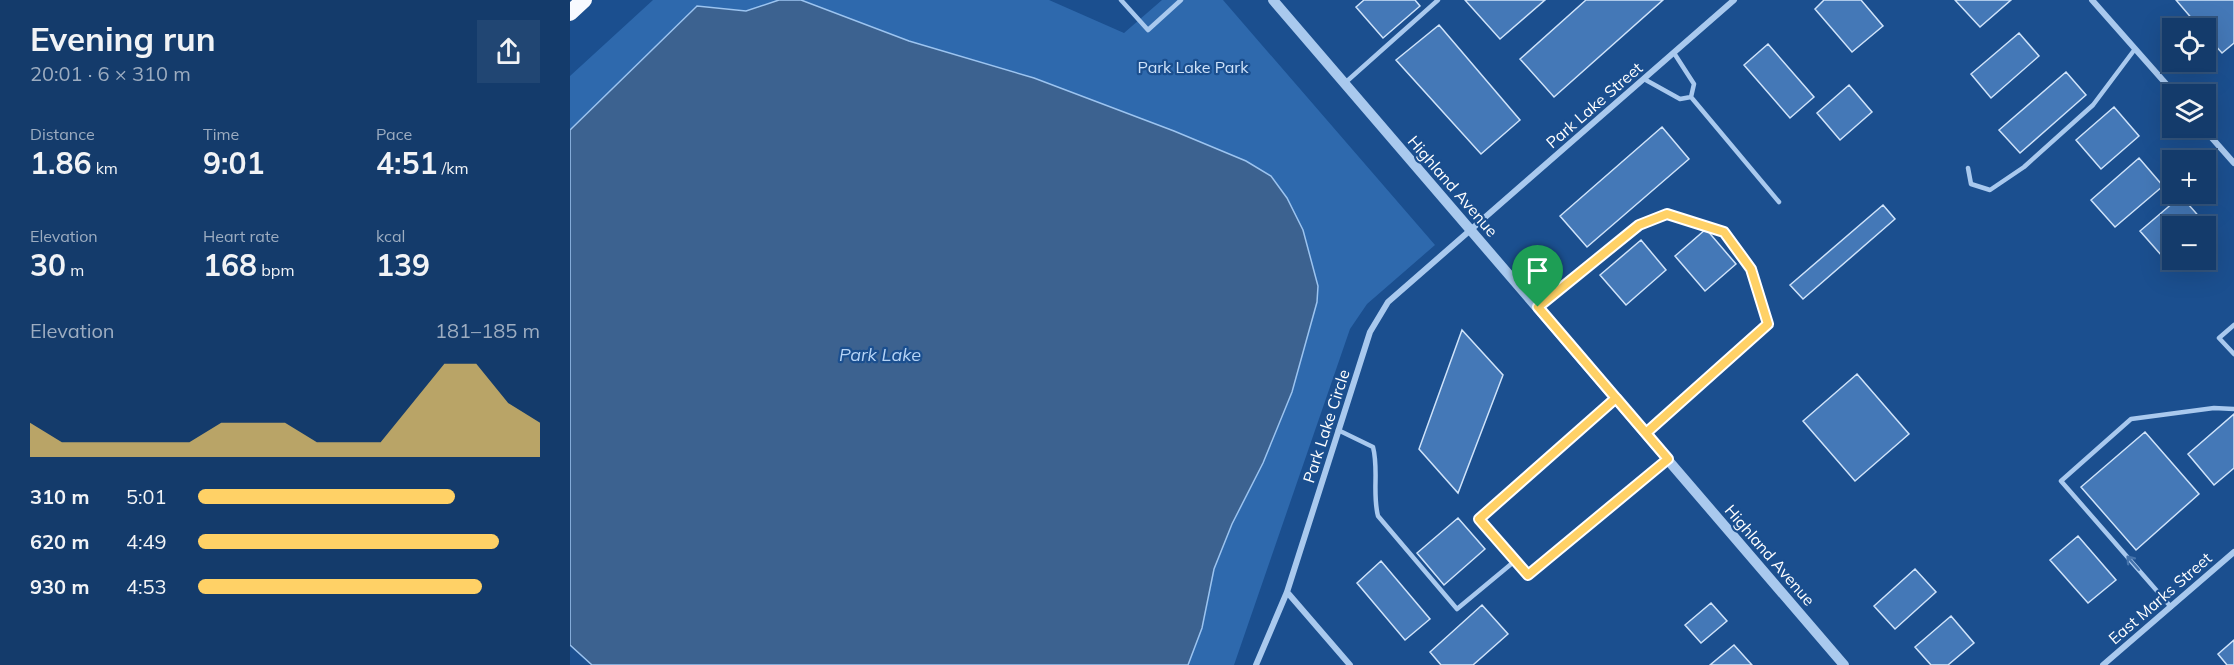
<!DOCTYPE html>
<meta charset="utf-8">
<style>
:root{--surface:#143b6b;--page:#214673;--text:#f1f3f6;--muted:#9dadc1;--line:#33557e;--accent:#ffd166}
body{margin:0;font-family:Mulish,sans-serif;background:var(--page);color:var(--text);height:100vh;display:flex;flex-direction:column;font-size:22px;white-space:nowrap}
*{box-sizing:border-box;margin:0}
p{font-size:20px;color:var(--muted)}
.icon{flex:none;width:33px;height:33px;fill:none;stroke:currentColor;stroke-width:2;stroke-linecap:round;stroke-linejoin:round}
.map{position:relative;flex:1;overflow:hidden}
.sheet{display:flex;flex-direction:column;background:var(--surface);width:570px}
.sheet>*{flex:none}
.fabs{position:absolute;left:1592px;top:18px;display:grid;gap:12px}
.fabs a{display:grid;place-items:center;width:54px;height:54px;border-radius:0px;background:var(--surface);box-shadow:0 6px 24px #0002,0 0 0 2px var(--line);font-size:30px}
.pin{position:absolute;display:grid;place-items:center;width:51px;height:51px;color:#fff;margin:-62px -26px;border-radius:50% 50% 50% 0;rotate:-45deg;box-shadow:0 0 6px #0007}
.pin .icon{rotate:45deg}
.round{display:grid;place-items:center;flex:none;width:63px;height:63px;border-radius:0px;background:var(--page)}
.head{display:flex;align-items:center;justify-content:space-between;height:102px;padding:0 30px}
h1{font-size:33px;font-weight:700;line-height:45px}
.metrics{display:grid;grid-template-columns:repeat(3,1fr);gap:9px;height:102px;padding:6px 30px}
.metrics div{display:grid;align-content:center}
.metrics b{font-size:30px;font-weight:700}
.metrics small{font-size:16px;font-weight:400}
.metrics p{font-size:16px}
.chart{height:168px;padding:12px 30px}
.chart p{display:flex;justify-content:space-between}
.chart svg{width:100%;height:108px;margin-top:6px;fill:var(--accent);opacity:.7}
ul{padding:0 30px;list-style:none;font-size:20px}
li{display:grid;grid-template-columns:96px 72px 1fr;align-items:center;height:45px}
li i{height:15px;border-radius:8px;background:var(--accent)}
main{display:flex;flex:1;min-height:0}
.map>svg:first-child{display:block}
</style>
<main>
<section class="sheet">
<div class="head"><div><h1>Evening run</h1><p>20:01 · 6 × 310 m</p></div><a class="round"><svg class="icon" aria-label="share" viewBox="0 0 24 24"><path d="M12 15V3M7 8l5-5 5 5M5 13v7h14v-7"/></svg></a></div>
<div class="metrics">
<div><p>Distance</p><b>1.86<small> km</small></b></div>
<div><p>Time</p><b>9:01</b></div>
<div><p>Pace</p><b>4:51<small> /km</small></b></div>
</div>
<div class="metrics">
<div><p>Elevation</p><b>30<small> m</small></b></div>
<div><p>Heart rate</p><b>168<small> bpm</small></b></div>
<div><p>kcal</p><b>139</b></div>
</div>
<div class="chart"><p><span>Elevation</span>181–185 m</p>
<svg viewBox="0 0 160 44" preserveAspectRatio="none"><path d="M0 44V30L10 38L20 38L30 38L40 38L50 38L60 30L70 30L80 30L90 38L100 38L110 38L120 22L130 6L140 6L150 22L160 30V44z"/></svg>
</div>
<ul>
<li><b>310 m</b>5:01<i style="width:75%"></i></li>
<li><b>620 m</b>4:49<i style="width:88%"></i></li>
<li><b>930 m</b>4:53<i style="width:83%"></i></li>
</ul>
</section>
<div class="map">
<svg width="1664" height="665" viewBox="0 0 1664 665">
<rect width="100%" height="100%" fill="#1b4f8f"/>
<!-- green -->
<path fill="#2e69ad" d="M83 0H209L176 11 126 6 0 130V76Z
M231 0H479L554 33 592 0H653L865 245 797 304 780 329 664 665H618L632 628 644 569 662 524 693 463 717 198 701 176 676 161 604 131 339 41Z"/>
<!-- water -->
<path fill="#3c6290" stroke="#9cc4f0" stroke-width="1.5" d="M209 0H231L339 41 464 78 604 131 676 161 701 176 717 198 733 230 748 286 747 302 722 392 693 463 662 524 644 569 632 628 618 665H22L0 645V130L127 6 176 11Z"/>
<!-- building -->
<path fill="#4478b7" stroke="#cfe3fa" stroke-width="1.5" d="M794 0H845L850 6 813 38 786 7Z
M895 0H975L930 39Z
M1016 0H1093L984 97 950 59Z
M1254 0H1291L1313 26 1282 52 1245 9Z
M1385 0H1441L1410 27Z
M1606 0H1664V43L1652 53 1635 34V28H1630Z
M869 25 950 120 911 154 826 60Z
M1449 33 1469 56 1421 98 1401 74Z
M1198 44 1244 97 1220 118 1174 65Z
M1496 72 1516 95 1450 153 1429 130Z
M1279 85 1302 112 1270 140 1247 113Z
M1544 107 1569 136 1531 169 1506 140Z
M1092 127 1119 159 1017 247 990 216Z
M1569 158 1593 186 1545 227 1521 200Z
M1611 196 1633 221 1626 226H1602V247L1592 256 1570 231Z
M1313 205 1325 219 1233 299 1220 285Z
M1136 229 1166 264 1135 291 1105 256Z
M1071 240 1096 270 1056 305 1030 275Z
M892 330 933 375 888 493 849 449Z
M1287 374 1339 434 1285 481 1233 421Z
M1664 414V468L1644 485 1618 454Z
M1575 432 1629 494 1566 550 1511 487Z
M888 518 915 549 874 585 847 553Z
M1508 536 1546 580 1518 603 1480 560Z
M811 561 860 619 835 640 787 583Z
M1345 569 1366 592 1325 629 1304 606Z
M1141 603 1157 621 1131 643 1115 625Z
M912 605 938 634 903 665H871L860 652Z
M1381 616 1404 643 1378 665H1361L1345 647Z
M1664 640V665H1657L1648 654Z
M1164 645 1182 665H1140Z"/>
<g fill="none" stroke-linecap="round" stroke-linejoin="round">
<!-- service -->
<path stroke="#a9c9ee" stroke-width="4.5" d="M551 0 578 30 611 0
M1074 79 1110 99 1121 97 1124 84 1104 53
M776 82 868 0
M1121 97 1209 202
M1398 168 1401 184 1420 190 1454 167 1523 105 1565 49
M968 307 1069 225 1097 214 1154 232 1181 269 1198 324 1076 433
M1664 325 1649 338 1664 354
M1044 400 909 519 959 575 1098 459
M768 430 803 447C809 470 802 493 808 516L887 609 946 560
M1601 607 1491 481 1561 419 1644 408 1664 409"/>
<!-- minor -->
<path stroke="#a9c9ee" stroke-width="6" d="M1522 0 1605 94
M1633 128 1664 163
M717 592 780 665
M686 665 717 592 800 332 818 302 1164 0
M1533 665 1664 552"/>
<!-- tertiary -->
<path stroke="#a9c9ee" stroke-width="10" d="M703 0 1274 665"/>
<!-- trunk -->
<path stroke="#f8faff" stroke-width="16" d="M0 13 14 0"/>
</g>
<!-- one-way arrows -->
<defs><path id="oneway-shaft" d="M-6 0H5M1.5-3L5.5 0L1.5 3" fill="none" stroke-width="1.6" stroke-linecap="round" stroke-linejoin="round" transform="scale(1.5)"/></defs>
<use stroke="#4674ac" href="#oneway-shaft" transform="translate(1563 563) rotate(-131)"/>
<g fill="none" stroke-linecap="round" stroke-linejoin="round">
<!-- route casing -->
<g stroke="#fff" stroke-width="12">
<path id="route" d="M968 307 1098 459 958 575 909 519 1046 398 1076 433 1198 324 1181 269 1154 232 1097 214 1069 225 968 307"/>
</g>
<!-- route -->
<use href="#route" stroke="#ffd166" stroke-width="8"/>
</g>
<g text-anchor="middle" stroke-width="4.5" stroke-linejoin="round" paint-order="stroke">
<!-- park labels -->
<g font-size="16" fill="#cfe3fa" stroke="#1b4f8f">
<text x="623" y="73">Park Lake Park</text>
</g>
<!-- street labels -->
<g font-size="16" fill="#fff" stroke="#1b4f8f">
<text transform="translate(1024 105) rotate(-41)" y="6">Park Lake Street</text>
<text transform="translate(883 186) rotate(49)" y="6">Highland Avenue</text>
<text transform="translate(756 426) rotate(-72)" y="6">Park Lake Circle</text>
<text transform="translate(1200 555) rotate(49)" y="6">Highland Avenue</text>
<text transform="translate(1590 598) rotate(-41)" y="6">East Marks Street</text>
</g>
<!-- water labels -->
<g font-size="18" font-style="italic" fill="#b5d3f5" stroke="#1b4f8f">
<text x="310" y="361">Park Lake</text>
</g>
</g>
</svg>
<div class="fabs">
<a><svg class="icon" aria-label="locate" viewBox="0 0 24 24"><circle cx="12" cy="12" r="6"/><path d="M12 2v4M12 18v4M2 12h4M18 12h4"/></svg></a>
<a><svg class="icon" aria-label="layers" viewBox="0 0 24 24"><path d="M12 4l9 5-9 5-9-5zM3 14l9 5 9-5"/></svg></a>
<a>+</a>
<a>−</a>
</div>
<div class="pin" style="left:968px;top:307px;background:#1e9e55"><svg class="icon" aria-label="arrive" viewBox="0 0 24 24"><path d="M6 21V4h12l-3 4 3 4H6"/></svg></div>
</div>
</main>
